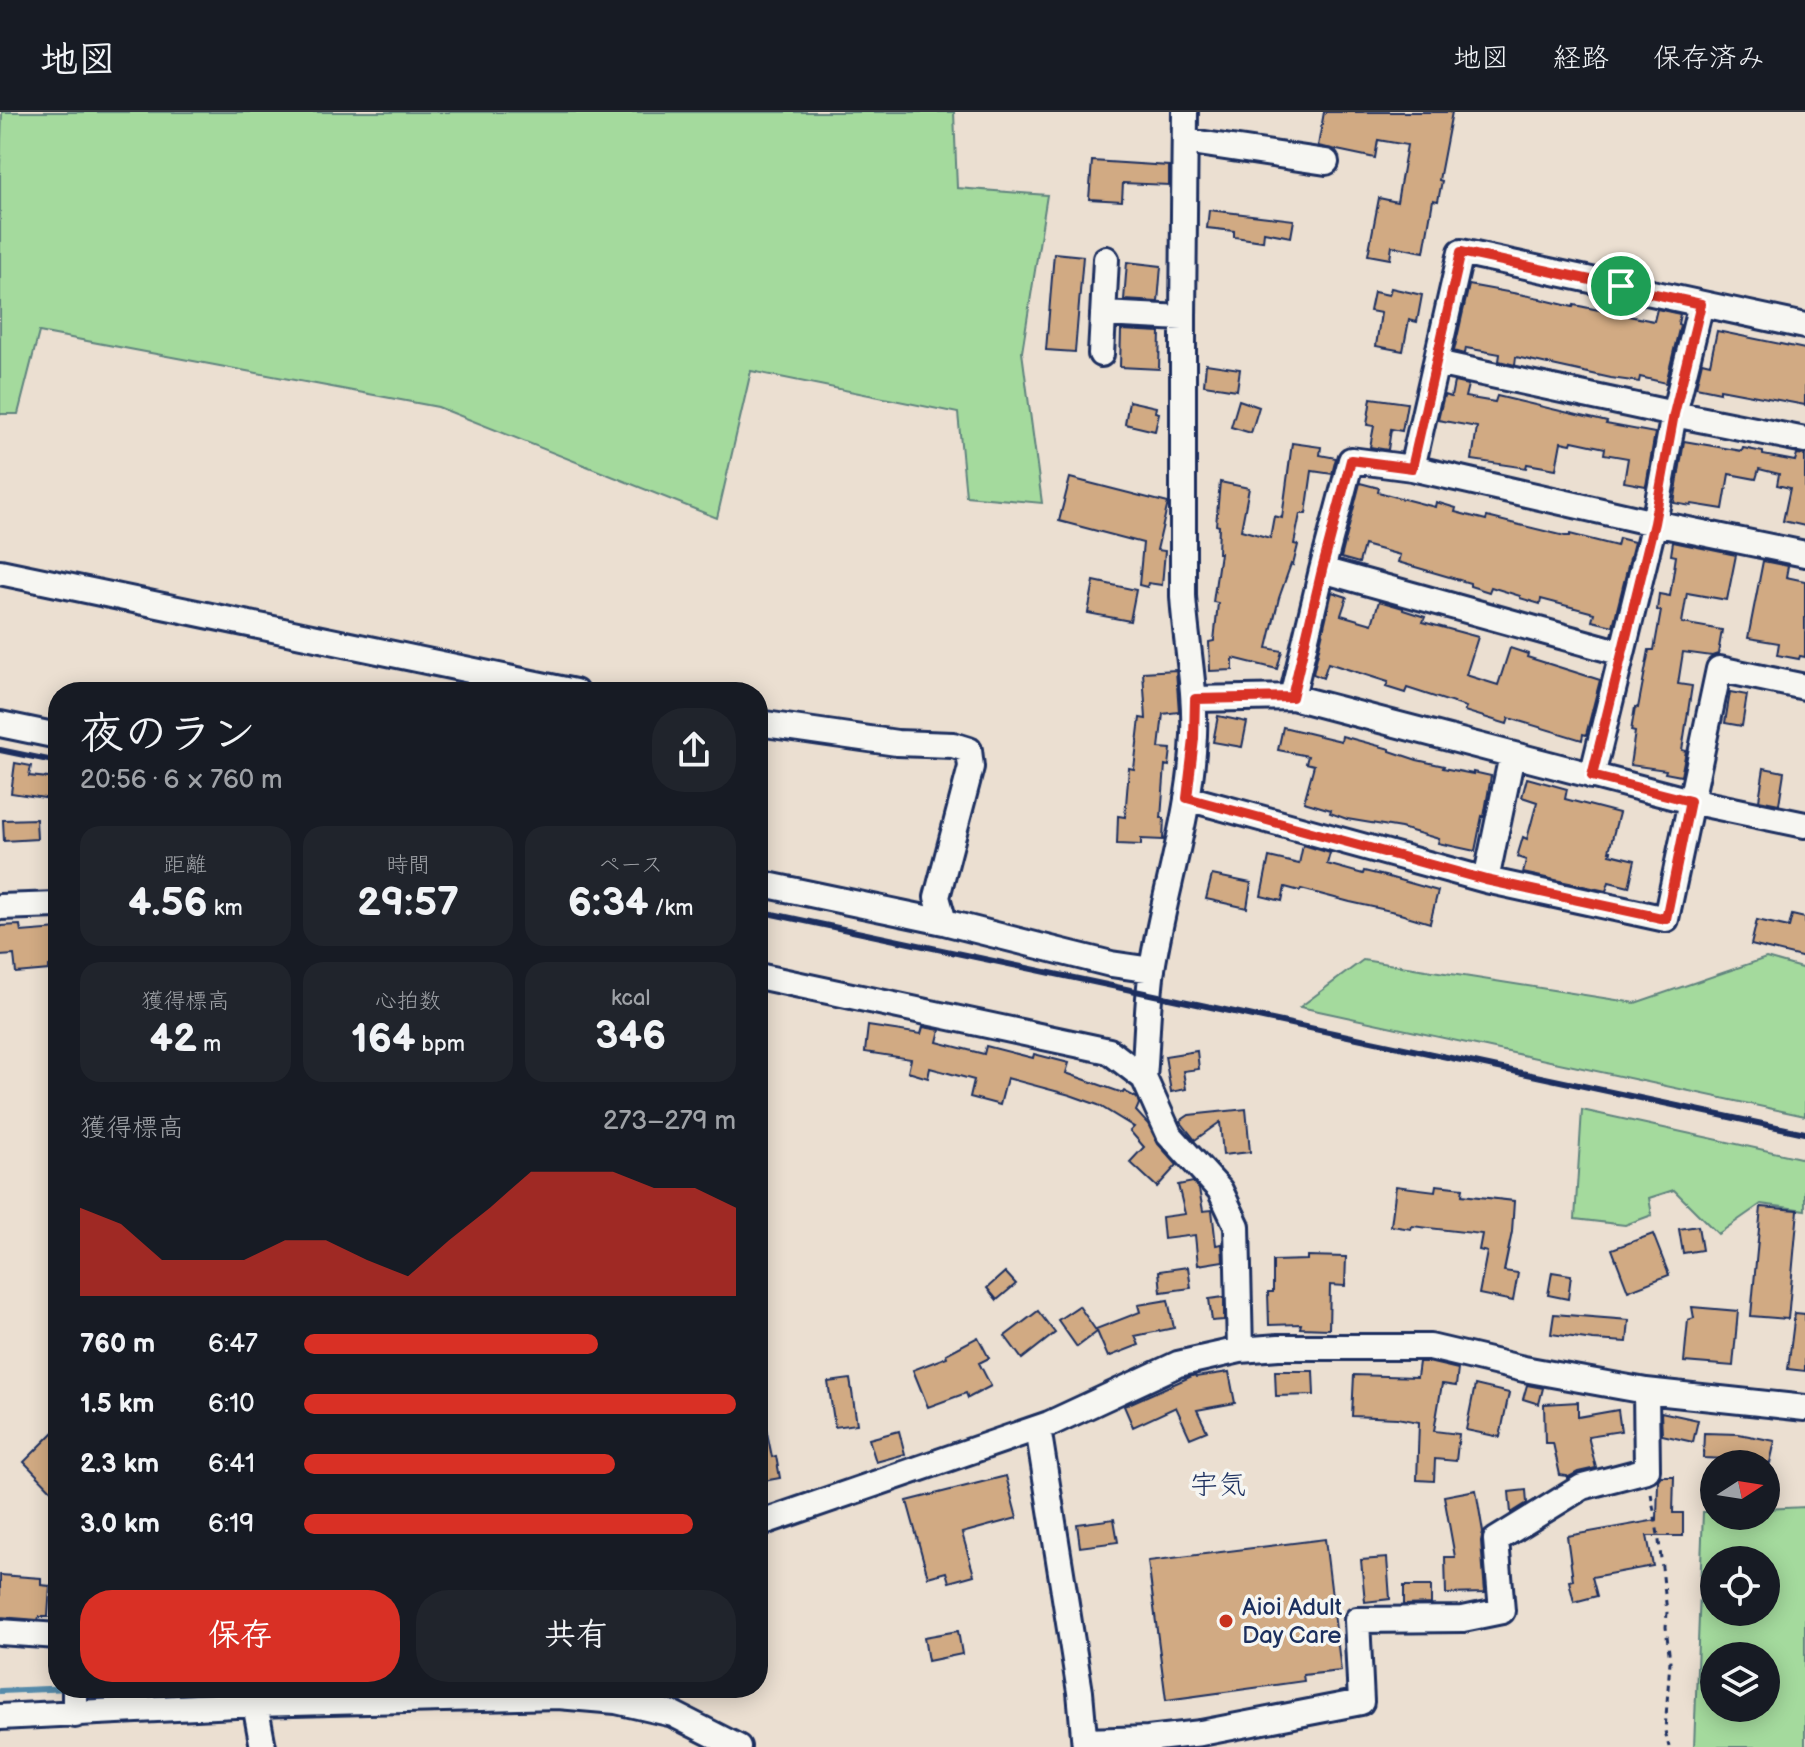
<!DOCTYPE html>
<html lang="ja">
<meta charset="utf-8">
<style>
:root{--surface:#171b24;--page:#20242c;--text:#f1f3f6;--muted:#9ea1a6;--line:#363941;--accent:#d93025}
body{margin:0;font-family:"Balsamiq Sans","Klee One",sans-serif;background:var(--page);color:var(--text);height:100vh;display:flex;flex-direction:column;font-size:30px;white-space:nowrap}
*{box-sizing:border-box;margin:0}
p{font-size:26px;color:var(--muted)}
.icon{flex:none;width:44px;height:44px;fill:none;stroke:currentColor;stroke-width:2;stroke-linecap:round;stroke-linejoin:round}
.map{position:relative;flex:1;overflow:hidden}
.panel{position:absolute;left:48px;top:570px;width:720px;height:1016px;display:flex;flex-direction:column;background:var(--surface);border-radius:32px;box-shadow:0 4px 20px #0003}
.panel>*{flex:none}
.needle{width:52px;rotate:78deg}
.controls{position:absolute;left:1700px;top:1338px;display:grid;gap:16px}
.controls a{display:grid;place-items:center;width:80px;height:80px;border-radius:50%;background:var(--surface);box-shadow:0 4px 20px #0003;font-size:40px}
.pin{position:absolute;display:grid;place-items:center;width:68px;height:68px;color:#fff;margin:-34px;border:4px solid #fff;border-radius:50%;box-shadow:0 2px 8px #0007}
.round{display:grid;place-items:center;flex:none;width:84px;height:84px;border-radius:32px;background:var(--page)}
.head{display:flex;align-items:center;justify-content:space-between;height:136px;padding:0 32px}
h1{font-size:44px;font-weight:700;line-height:60px}
.stats{display:grid;grid-template-columns:repeat(3,1fr);gap:12px;height:136px;padding:8px 32px}
.stats div{display:grid;align-content:center;border-radius:20px;background:var(--page);text-align:center}
.stats b{font-size:40px;font-weight:700}
.stats small{font-size:22px;font-weight:400}
.stats p{font-size:22px}
.chart{height:224px;padding:16px 32px}
.chart p{display:flex;justify-content:space-between}
.chart svg{width:100%;height:144px;margin-top:8px;fill:var(--accent);opacity:.7}
.cta{display:flex;gap:16px;margin-top:auto;padding:16px 32px}
.cta a{flex:1;height:92px;border-radius:32px;background:var(--accent);color:#fff;font-size:32px;font-weight:700;line-height:92px;text-align:center}
.cta a+a{background:var(--page);color:var(--text)}
ul{padding:0 32px;list-style:none;font-size:26px}
li{display:grid;grid-template-columns:128px 96px 1fr;align-items:center;height:60px}
li i{height:20px;border-radius:10px;background:var(--accent)}
header{display:flex;align-items:center;gap:48px;box-sizing:border-box;height:112px;padding:0 40px;background:var(--surface);border-bottom:2px solid var(--line)}
header strong{font-size:38px}
nav{display:flex;gap:44px;margin-inline-start:auto;font-size:28px}
.map>svg:first-child{display:block}
</style>
<header>
<strong>地図</strong>
<nav><a>地図</a><a>経路</a><a>保存済み</a></nav>
</header>
<div class="map">
<svg width="1805" height="1635" viewBox="0 0 1805 1635">
<rect width="100%" height="100%" fill="#ebdfd1"/>
<filter id="ink" filterUnits="userSpaceOnUse"><feTurbulence type="fractalNoise" baseFrequency=".0125" numOctaves="2"/><feDisplacementMap in="SourceGraphic" scale="16" xChannelSelector="R" yChannelSelector="G"/><feConvolveMatrix kernelMatrix="1 2 1 2 8 2 1 2 1" color-interpolation-filters="sRGB"/></filter>
<g filter="url(#ink)">
<!-- green -->
<path fill="#a4da9d" stroke="#60847e" stroke-width="2" fill-rule="evenodd" d="M2 0H954L957 76 1047 83 1022 240 1042 391 966 384 958 301 751 259 717 406 438 295 39 220 18 302H0V54Z
M1766 846 1805 857V1004L1300 895 1363 848 1635 891Z
M1582 998 1805 1047V1098L1761 1092 1718 1122 1674 1078 1649 1086 1652 1103 1625 1113 1575 1107Z
M1805 1395V1635H1694L1703 1400H1714V1404H1766V1397ZM1714 1448H1766V1500H1714ZM1714 1544H1766V1596H1714Z"/>
<g fill="none" stroke-linecap="round" stroke-linejoin="round">
<!-- stream -->
<path stroke="#568baa" stroke-width="6" d="M0 1579 71 1576"/>
</g>
<!-- building -->
<path fill="#d1aa83" stroke="#1b2f5e" stroke-width="2" d="M1324 0H1452L1439 68 1442 69 1438 89 1433 88 1424 140 1392 134 1390 147 1368 143 1379 86 1397 90 1407 33 1378 28 1375 46 1318 34Z
M1092 49 1169 54V73L1123 71 1122 89 1089 87Z
M1209 98 1294 108 1291 125 1264 120 1263 129 1234 125V119L1207 116Z
M1054 141 1083 144 1075 240 1046 238Z
M1127 150 1161 154 1158 190 1124 188Z
M1469 173 1540 186V187L1573 195 1574 193 1604 199V194L1624 197 1623 203 1654 209 1657 197 1680 202 1678 212 1680 213 1666 271 1640 265 1639 270 1611 266 1516 245 1515 253 1499 249 1500 242 1466 236 1465 242 1454 239Z
M1391 176 1422 183 1417 210 1409 208 1403 239 1376 234 1381 201 1370 199 1374 180 1389 183Z
M1121 218 1160 220 1159 257 1120 255Z
M1717 219 1805 237V293L1720 277V280L1696 275 1702 250 1710 252Z
M1206 252 1240 257 1237 278 1204 273Z
M1454 270 1468 273 1465 285 1495 290 1497 284 1607 310 1606 312 1655 321 1646 374 1624 370 1628 346 1604 342 1605 336 1572 329 1571 332 1561 330 1556 357 1527 352 1526 356 1472 348 1477 315 1438 308 1444 283 1451 285Z
M1371 286 1407 291 1402 319 1391 317 1388 338 1370 335 1374 314 1367 313Z
M1239 288 1259 295 1251 321 1231 315Z
M1129 289 1156 295 1155 300 1159 301 1155 319 1125 312Z
M1684 329 1742 339 1743 336 1763 340V343L1795 349 1797 342 1805 343V414L1783 409 1790 376 1777 373 1779 362 1759 357 1756 367 1729 362 1723 397 1692 392 1691 394 1674 391Z
M1292 331 1321 335 1320 343 1336 346 1332 362 1312 359 1306 402H1300L1294 432 1298 433 1293 453 1291 452 1279 486 1267 536 1282 539 1277 557 1233 546V558L1210 559 1209 530 1214 529 1218 491 1213 490 1220 441H1218L1219 414 1216 413 1220 370 1249 376 1241 418 1270 426 1274 404 1282 406Z
M1070 366 1168 391 1157 438 1165 439 1162 473 1148 471 1147 475 1139 473 1143 431 1059 409Z
M1360 371 1379 376 1378 380 1404 387 1435 395 1436 390 1456 396 1455 400 1486 408 1487 405 1565 424H1570V422L1617 434 1619 426 1634 430 1613 514 1592 509 1594 501 1541 487 1540 492 1520 486V484L1491 475 1489 480 1470 474V471L1398 450 1400 443 1364 433 1359 451 1341 446Z
M1673 430 1736 443 1727 488 1687 481 1682 511 1722 518 1718 542 1712 544 1683 540 1678 572 1692 574 1682 638 1686 639 1681 664 1665 661 1666 658 1630 653 1635 620 1631 619 1635 595 1638 596 1649 538H1654L1661 499 1657 498 1659 482 1670 484 1676 444 1671 443Z
M1763 449 1788 454 1786 465 1805 469V545L1800 544 1799 547 1777 543 1779 531 1748 526Z
M1094 469 1136 478 1130 509 1088 501Z
M1332 480 1347 485 1341 503 1372 512 1379 489 1403 496V498L1425 505 1423 510 1478 525 1466 563 1498 573 1510 536 1528 542 1527 545 1600 568 1586 623 1583 622 1582 628 1509 606 1507 612 1464 599 1466 595 1407 576 1405 581 1386 575 1388 570 1328 551 1323 566 1313 562Z
M1176 558 1179 600 1163 602 1159 636 1171 637 1169 654 1165 653 1161 706H1164L1163 728 1141 727V733L1117 732 1118 704 1125 705 1129 656 1134 657 1140 606 1146 607 1143 560Z
M1730 580 1747 583 1742 614 1725 611Z
M1218 604 1247 610 1242 635 1213 630Z
M1283 615 1341 629 1342 624 1390 637V639L1417 648 1444 654 1443 656 1473 662V660L1491 664 1484 705 1482 704 1475 739 1438 731 1439 727 1401 716 1347 707 1330 701 1331 698 1304 690 1314 653 1306 651 1308 644 1278 638Z
M15 651 31 654 29 664 58 667V688L11 681Z
M1764 656 1784 660 1779 692 1759 688Z
M1527 666 1567 677 1565 687 1619 701 1609 739H1611L1610 742 1635 748 1629 775 1609 770 1606 779 1523 761 1526 748 1517 745 1523 725 1527 727 1537 690 1522 685Z
M36 707 37 727 4 729 3 708Z
M1303 733 1330 741 1327 752 1363 762 1364 759 1385 764 1438 779 1430 811 1400 802V801L1350 790 1301 777 1300 779 1285 775 1282 789 1261 784 1269 745 1299 752Z
M1212 763 1251 771 1247 796 1206 787Z
M1792 803 1805 806V846L1751 833 1757 808 1789 815Z
M20 813 21 820 58 817V853L49 854V858L16 861 14 843 0 844V814Z
M868 914 921 922 923 915 940 918 937 930 984 942 986 934 1033 946 1034 942 1069 951 1066 961 1123 981 1124 979 1137 986 1139 992 1136 999 1148 1012 1158 1032 1177 1053 1157 1075 1130 1050 1144 1035 1130 1019 1134 1015 1098 993 1070 983 1007 966 1000 993 970 985 974 968 930 956 928 966 908 960 911 947 865 940Z
M1197 939 1199 957 1183 959 1186 977 1171 980 1165 944Z
M1246 997 1250 1040 1223 1043 1220 1010 1195 1028 1180 1009 1189 1003Z
M1193 1070 1199 1077 1203 1099 1212 1098 1216 1133 1222 1132 1223 1149 1198 1153 1195 1123 1164 1127 1162 1105 1185 1102 1178 1073Z
M1436 1073 1463 1076 1462 1083 1514 1089 1512 1120 1504 1159 1518 1161 1513 1189 1479 1182 1487 1140 1479 1138 1482 1122 1412 1114 1411 1117 1391 1114 1396 1074 1435 1079Z
M1761 1095 1798 1098 1788 1207 1751 1204Z
M1698 1114 1702 1138 1683 1141 1679 1117Z
M1653 1122 1669 1163 1628 1179 1612 1137Z
M1307 1144 1346 1145 1345 1174 1330 1173 1329 1217 1300 1216 1301 1212 1269 1213 1268 1180H1273V1149L1307 1148Z
M1188 1155 1191 1176 1161 1180 1159 1159Z
M1005 1160 1016 1172 997 1188 987 1176Z
M1552 1160 1571 1163 1568 1187 1548 1183Z
M1224 1185V1208L1212 1209 1209 1187Z
M1168 1188 1174 1216 1135 1224 1139 1233 1108 1245 1096 1217 1140 1200 1138 1193Z
M1079 1194 1097 1220 1077 1235 1058 1208Z
M1692 1195 1738 1199 1733 1254 1684 1250 1688 1208 1694 1206Z
M1038 1199 1055 1221 1022 1247 1005 1224Z
M1795 1201 1805 1202V1259L1788 1257Z
M1554 1202 1629 1208 1627 1230 1593 1228 1551 1222Z
M978 1225 989 1246 979 1251 991 1274 968 1286 966 1281 928 1295 913 1258 947 1245 946 1242Z
M1419 1250H1428L1458 1257 1456 1274 1442 1272 1434 1319 1459 1322 1456 1349 1435 1347 1434 1369 1417 1368 1419 1310 1397 1306 1352 1304 1354 1263 1417 1265Z
M1275 1259H1313L1314 1283 1276 1284Z
M1229 1260 1235 1291 1197 1298 1207 1319 1190 1326 1176 1295 1133 1315 1124 1294 1192 1264 1195 1263 1196 1265Z
M850 1267 857 1312 835 1315 828 1270Z
M1475 1273 1509 1281 1500 1325 1466 1318Z
M1527 1273 1543 1276 1539 1292 1523 1287Z
M1578 1290V1305L1618 1298 1621 1319 1588 1324 1596 1356 1578 1360 1567 1366V1364L1560 1363 1553 1331H1545L1544 1292Z
M1661 1300 1698 1308 1693 1330 1662 1323Z
M765 1311 772 1345 776 1344 780 1366 758 1370V1312Z
M58 1316V1385L24 1350Z
M899 1319 905 1342 876 1350 869 1327Z
M1704 1321 1739 1322 1775 1329 1770 1351 1752 1348 1703 1346Z
M1006 1364 1017 1406 962 1421 974 1463 949 1470 946 1460 928 1465 907 1389Z
M1661 1364H1674L1673 1401H1683V1424H1647L1653 1454 1592 1465 1597 1484 1574 1490 1569 1469 1573 1468 1567 1424 1657 1408 1658 1368Z
M1476 1378 1483 1420 1481 1429 1485 1481 1446 1482 1445 1445H1455L1444 1384Z
M1526 1378 1527 1391 1511 1401 1509 1380Z
M1114 1407 1118 1430 1080 1435 1077 1412Z
M1325 1427 1341 1559 1303 1563 1304 1569 1166 1588 1148 1449Z
M1387 1446 1390 1487 1365 1490 1361 1448Z
M0 1463 41 1466V1473L50 1474 48 1505H39L38 1508 0 1505Z
M1404 1474H1431V1492L1404 1493Z
M958 1519 962 1542 928 1549 924 1525Z"/>
<g fill="none" stroke-linecap="round" stroke-linejoin="round">
<!-- minor casing -->
<g stroke="#1b2f5e" stroke-width="30">
<path id="minor" d="M1185 29 1326 50
M1103 202 1183 206
M1101 242 1106 147
M1436 251 1674 302 1701 192
M1805 328 1674 302 1654 411 1805 442
M1322 458 1622 541
M0 460 575 580
M1292 585 1322 458 1351 348 1412 356
M1195 587 1292 585 1690 689 1805 713
M758 611 897 631 953 633 969 638 971 655 937 785 944 810
M0 612 58 624
M1592 664 1654 411 1412 356 1461 140 1805 214
M1187 686 1486 768 1666 807 1719 557 1805 575
M1486 768 1512 643
M758 771 944 810 1111 852 1152 858
M0 795 58 793
M758 864 1109 939 1144 966 1169 1022 1220 1078 1237 1114 1240 1238
M1144 966C1147 930 1147 893 1152 857 1164 779 1191 703 1194 623 1196 577 1186 531 1183 484V206L1185 0
M1038 1316 1080 1580 1085 1635
M758 1412 1049 1312 1178 1252 1240 1238 1279 1235H1430L1524 1257 1646 1279 1805 1296
M0 1520 58 1524
M255 1592 263 1635
M75 1603V1576
M0 1605 255 1592 558 1584 616 1589 673 1602 738 1635
M1085 1629 1148 1627 1201 1621 1361 1590 1357 1508 1463 1507 1502 1499 1496 1428 1582 1375 1647 1358 1646 1279"/>
</g>
<!-- path -->
<path stroke="#1b2f5e" stroke-width="3" stroke-dasharray="6 6" stroke-linecap="butt" d="M1651 1381 1659 1429 1667 1500 1666 1515 1670 1549 1665 1619 1669 1635"/>
<!-- minor -->
<use href="#minor" stroke="#f6f6f2" stroke-width="24"/>
<!-- rail -->
<path stroke="#1b2f5e" stroke-width="6" d="M0 638 58 650
M758 799 1805 1021"/>
</g>
</g>
<g fill="none" stroke-linecap="round" stroke-linejoin="round" filter="url(#ink)">
<!-- route casing -->
<g stroke="#fff" stroke-width="16">
<path id="route" d="M1461 140 1701 192 1674 302 1654 411 1592 664 1690 689 1666 807 1486 768 1187 686 1194 627 1195 587 1292 585 1322 458 1351 348 1412 356Z"/>
</g>
<!-- route -->
<use href="#route" stroke="#d93025" stroke-width="10"/>
</g>
<!-- markers -->
<circle fill="#c8321e" stroke="#f6f6f2" stroke-width="3" cx="1226" cy="1509" r="8"/>
<g text-anchor="middle" stroke-width="7" stroke-linejoin="round" paint-order="stroke">
<!-- poi labels -->
<g font-size="24" fill="#1b2f5e" stroke="#f6f6f2" text-anchor="start">
<text x="1242" y="1503">Aioi Adult<tspan x="1242" dy="28">Day Care</tspan></text>
</g>
<!-- quarter labels -->
<g font-size="28" fill="#1b2f5e" stroke="#f6f6f2">
<text x="1218" y="1382">宇気</text>
</g>
</g>
</svg>
<div class="controls">
<a><svg class="needle" viewBox="-14 -14 28 28"><path d="M0-13l5 13h-10z" fill="#e53935"/><path d="M0 13l5-13h-10z" fill="#9ea1a6"/></svg></a>
<a><svg class="icon" aria-label="locate" viewBox="0 0 24 24"><circle cx="12" cy="12" r="6"/><path d="M12 2v4M12 18v4M2 12h4M18 12h4"/></svg></a>
<a><svg class="icon" aria-label="layers" viewBox="0 0 24 24"><path d="M12 4l9 5-9 5-9-5zM3 14l9 5 9-5"/></svg></a>
</div>
<div class="pin" style="left:1621px;top:174px;background:#1e9e55"><svg class="icon" aria-label="arrive" viewBox="0 0 24 24"><path d="M6 21V4h12l-3 4 3 4H6"/></svg></div>
<section class="panel">
<div class="head"><div><h1>夜のラン</h1><p>20:56 · 6 × 760 m</p></div><a class="round"><svg class="icon" aria-label="share" viewBox="0 0 24 24"><path d="M12 15V3M7 8l5-5 5 5M5 13v7h14v-7"/></svg></a></div>
<div class="stats">
<div><p>距離</p><b>4.56<small> km</small></b></div>
<div><p>時間</p><b>29:57</b></div>
<div><p>ペース</p><b>6:34<small> /km</small></b></div>
</div>
<div class="stats">
<div><p>獲得標高</p><b>42<small> m</small></b></div>
<div><p>心拍数</p><b>164<small> bpm</small></b></div>
<div><p>kcal</p><b>346</b></div>
</div>
<div class="chart"><p><span>獲得標高</span>273–279 m</p>
<svg viewBox="0 0 160 44" preserveAspectRatio="none"><path d="M0 44V17L10 22L20 33L30 33L40 33L50 27L60 27L70 33L80 38L90 27L100 17L110 6L120 6L130 6L140 11L150 11L160 17V44z"/></svg>
</div>
<ul>
<li><b>760 m</b>6:47<i style="width:68%"></i></li>
<li><b>1.5 km</b>6:10<i style="width:100%"></i></li>
<li><b>2.3 km</b>6:41<i style="width:72%"></i></li>
<li><b>3.0 km</b>6:19<i style="width:90%"></i></li>
</ul>
<div class="cta"><a>保存</a><a>共有</a></div>
</section>
</div>
